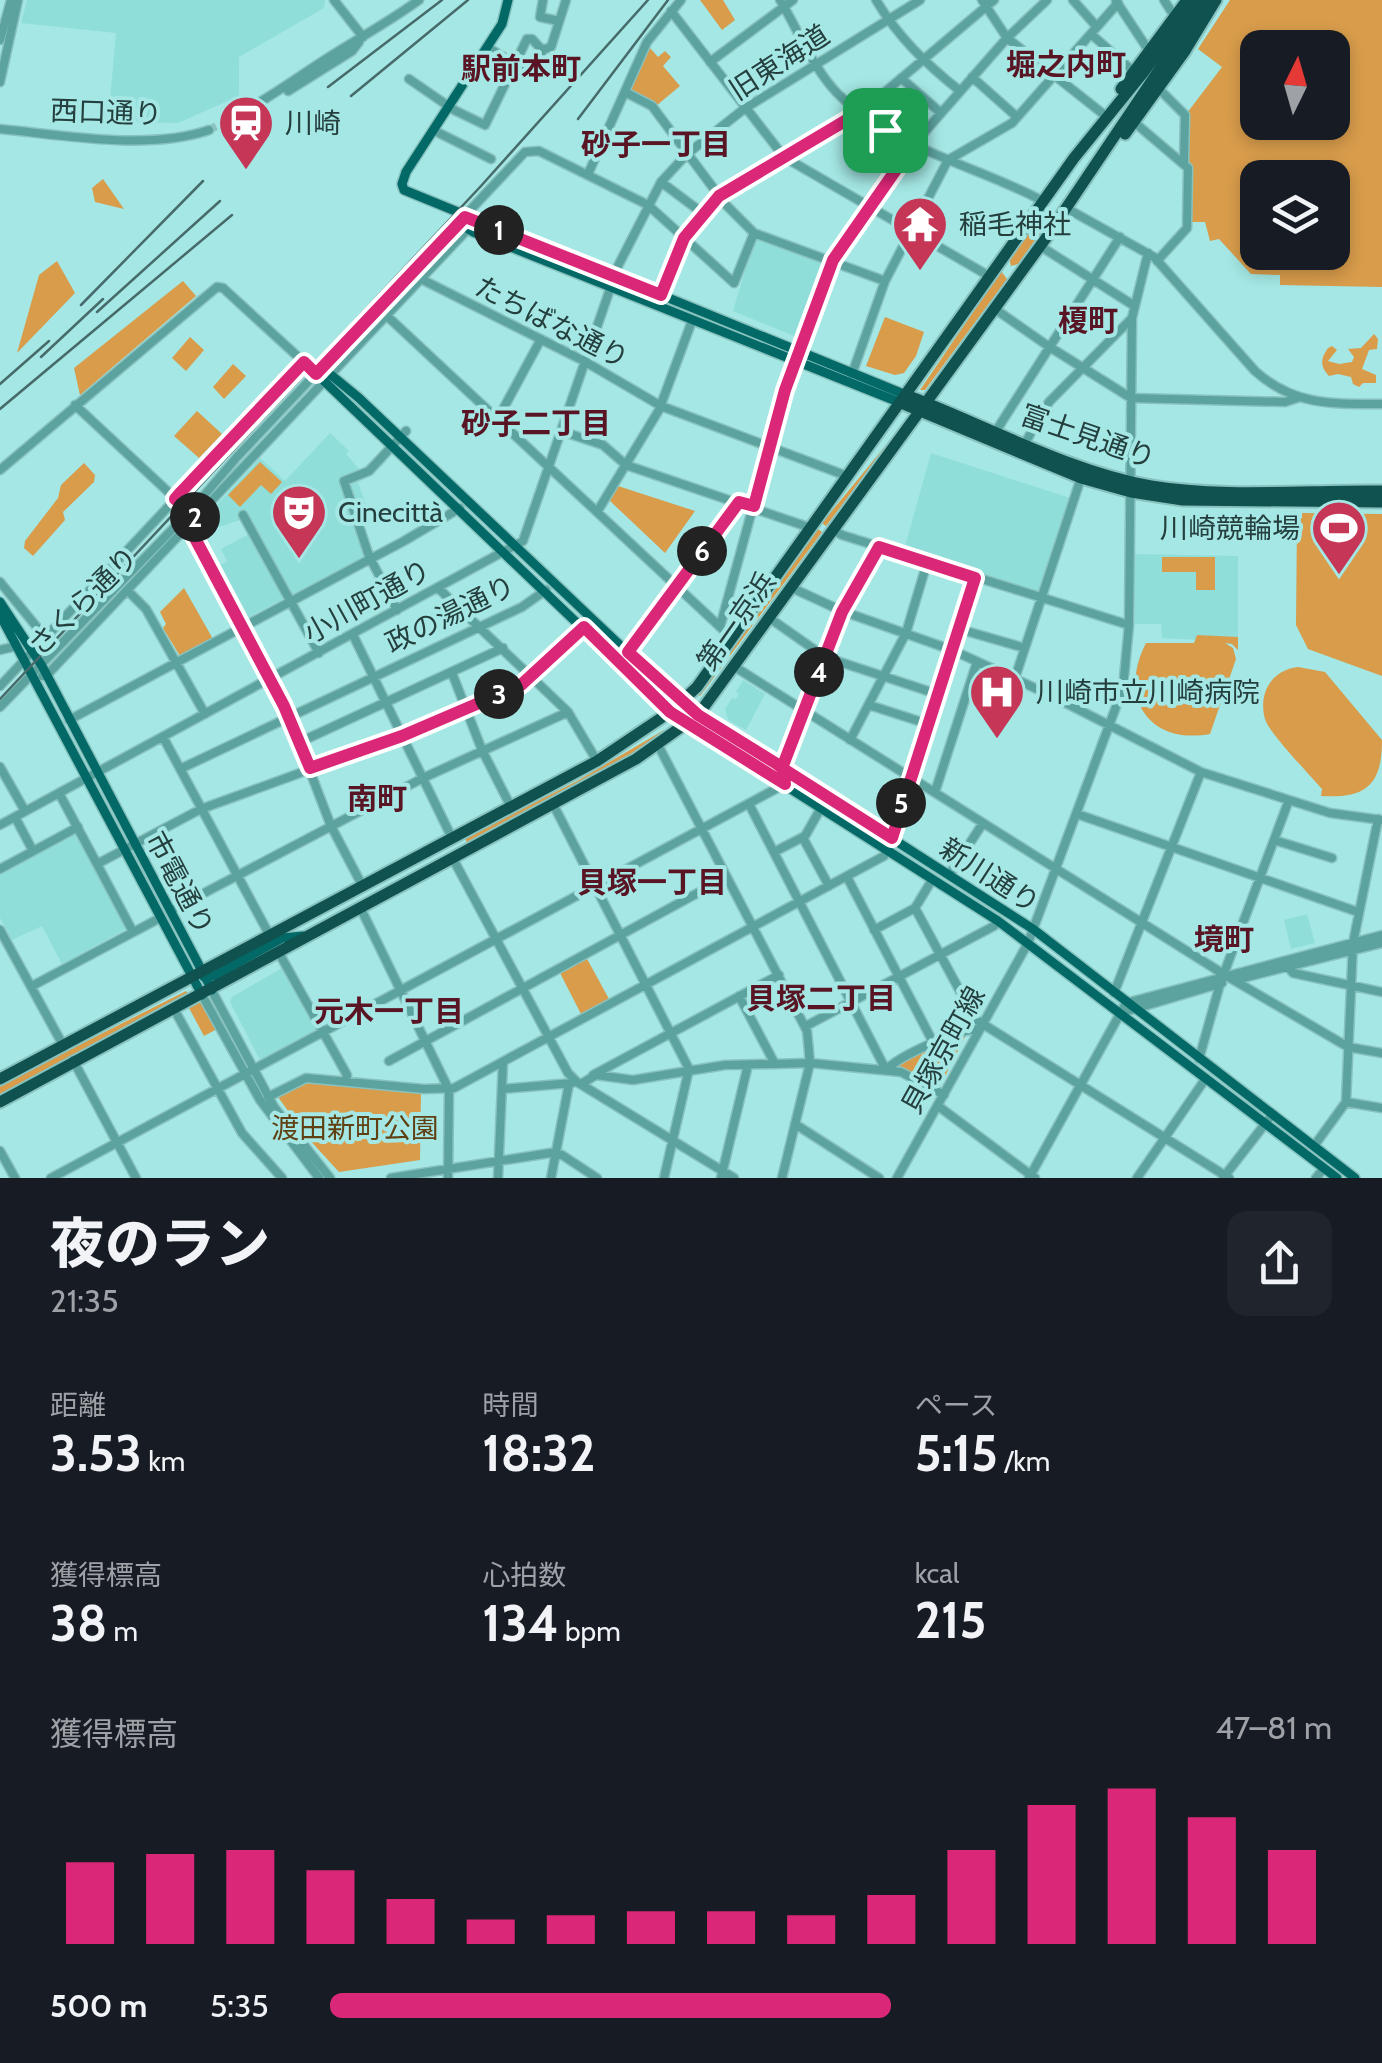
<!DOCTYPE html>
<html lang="ja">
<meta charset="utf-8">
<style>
:root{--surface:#171b24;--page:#20242c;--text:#f1f3f6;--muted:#9ea1a6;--accent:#db2777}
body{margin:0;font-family:Cabin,"Noto Sans JP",sans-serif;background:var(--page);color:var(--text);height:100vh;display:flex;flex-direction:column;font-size:38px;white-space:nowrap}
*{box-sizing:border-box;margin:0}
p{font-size:32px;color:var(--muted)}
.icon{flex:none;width:55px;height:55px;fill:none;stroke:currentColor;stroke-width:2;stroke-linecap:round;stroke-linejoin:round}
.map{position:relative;height:1178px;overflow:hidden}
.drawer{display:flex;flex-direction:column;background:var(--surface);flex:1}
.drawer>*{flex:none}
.needle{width:65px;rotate:5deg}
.controls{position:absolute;left:1240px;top:30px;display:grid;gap:20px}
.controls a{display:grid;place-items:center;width:110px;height:110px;border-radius:20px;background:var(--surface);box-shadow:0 5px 15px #0003;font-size:50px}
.pin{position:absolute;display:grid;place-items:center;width:85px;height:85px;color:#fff;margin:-42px;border-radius:20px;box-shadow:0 5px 15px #0006}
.km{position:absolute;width:50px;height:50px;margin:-25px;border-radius:50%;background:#222;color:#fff;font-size:28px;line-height:50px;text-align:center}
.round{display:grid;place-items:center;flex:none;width:105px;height:105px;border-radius:20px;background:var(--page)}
.head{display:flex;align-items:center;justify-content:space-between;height:170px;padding:0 50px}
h1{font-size:55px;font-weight:800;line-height:75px}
.figures{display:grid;grid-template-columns:repeat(3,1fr);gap:15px;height:170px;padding:10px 50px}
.figures div{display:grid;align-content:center}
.figures b{font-size:50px;font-weight:800}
.figures small{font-size:28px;font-weight:400}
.figures p{font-size:28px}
.chart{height:280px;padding:20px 50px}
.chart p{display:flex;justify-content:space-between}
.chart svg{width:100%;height:180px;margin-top:10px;stroke:var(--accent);stroke-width:6}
ul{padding:0 50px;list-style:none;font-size:32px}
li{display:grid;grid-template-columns:160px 120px 1fr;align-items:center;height:75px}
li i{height:25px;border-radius:12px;background:var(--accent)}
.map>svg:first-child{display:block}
</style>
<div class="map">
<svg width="1382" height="1178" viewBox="0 0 1382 1178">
<rect width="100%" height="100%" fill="#a4e7e4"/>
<!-- built -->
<path fill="#90deda" d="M27 0H325L324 8 239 57V96L178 123 108 122 116 33 21 23Z
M755 237 826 262 799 338 733 311Z
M330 433 349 451 346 454 360 470 381 453 387 461 371 476 358 482 368 511 354 515 365 557 243 620 216 568 227 561 221 549 249 534 240 520 219 527 216 521 203 520 260 458 285 481Z
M931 453 1070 498 1040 592 904 550Z
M1135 554 1238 556V642L1162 638 1161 624H1135Z
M743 680 765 694 746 730 728 720 725 709 732 698 736 699 739 694 736 692Z
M74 831 78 832 128 928 62 964 42 926 12 940 0 918V871Z
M1307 914 1315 943 1291 949 1284 920Z
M282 968 317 1029 260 1060 230 1002 232 997Z"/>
<!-- green -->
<path fill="#d89c4b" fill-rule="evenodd" d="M700 0H723L735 20 722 30Z
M1230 0H1382V287L1280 285V275L1251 274 1219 239 1210 241 1205 222H1190L1191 164 1186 160 1187 113 1222 67 1198 49ZM1258 48H1332V122H1258ZM1258 178H1332V252H1258Z
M650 48 658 57 665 51 671 57 663 66 680 86 656 106 629 92Z
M103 179 124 209 95 202 92 188Z
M1038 217 1047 223 1018 264 1011 266 1009 258Z
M57 261 75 293 17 353 39 275Z
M1001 271 1007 279 925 390H920Z
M183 281 196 296 80 395 74 368Z
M885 317 924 332 916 356 904 373 895 375 866 366Z
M1374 334 1378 339 1377 349 1369 350 1362 369 1376 375V383H1363L1359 387 1353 384 1351 377 1338 374 1329 376C1320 367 1320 359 1328 348L1332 346 1337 350 1328 361 1339 364 1352 362 1354 357 1348 349 1361 348Z
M190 337 204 350 186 371 172 358Z
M233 364 246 376 224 399 213 387Z
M197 411 222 434 199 458 174 436Z
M905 422 826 526 822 523Z
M260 462 282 482 271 494 261 485 240 507 228 495Z
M84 463 95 475 94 482 63 512 65 520 33 556 24 548 25 541 58 498 61 485Z
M618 486 695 511 665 553 609 500Z
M1302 513 1382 514V676L1308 649 1296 625 1297 519 1302 518Z
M818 529 822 532 700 696 698 694Z
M1162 557H1215V590H1196V572H1162Z
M184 588 213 639 180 656 163 628 166 624 160 612Z
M1197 635 1238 637V650L1232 644 1225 643 1233 648 1236 659 1210 734C1148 745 1118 697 1146 643H1194Z
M1298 667 1325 672 1382 740C1382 784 1367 799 1321 796L1322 789C1310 775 1269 733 1265 719 1258 694 1271 670 1298 667Z
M664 730 666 732 625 758 467 843 465 838 577 781Z
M586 957 609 999 581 1014 559 971Z
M186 991 190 996 121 1029 0 1095V1085Z
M203 1001 217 1029 204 1036 189 1008Z
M967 1033 940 1086 896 1067 895 1065Z
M304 1082 421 1092 420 1160 339 1172 306 1136 278 1097Z"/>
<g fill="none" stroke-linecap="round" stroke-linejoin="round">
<!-- minor-tunnel -->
<path stroke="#8ac5c3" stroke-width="8" stroke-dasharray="8 4" stroke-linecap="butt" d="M209 130 234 117"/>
<!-- minor casing -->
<g stroke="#88c2bf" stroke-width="11">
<path id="minor" d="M334 0 363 37
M543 0 540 17 559 21
M780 0C798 30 813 68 837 93 893 149 975 165 1043 201
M876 0C898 37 926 64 960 91
M982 0 1007 38 1102 113
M1073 0 1097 27
M1164 0 1171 11
M1116 1 1149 51
M671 11 784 157 989 276
M1091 34 1134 72
M0 40 11 0
M542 50 551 47 566 0
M710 62 793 0
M972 77 1017 117
M901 78 941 113
M409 79 454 110 485 125 527 39H532L542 50 539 72C522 71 503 56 487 47
M0 82 18 0
M1158 88 1185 115 1184 162
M288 91 352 51 359 42
M625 92 652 106 726 205 754 233 885 281
M234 117C274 96 308 69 347 46 373 30 394 18 419 0
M1134 122 1188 168 1187 228 1157 261
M0 129C63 135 148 151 209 130
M433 130 491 159
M588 174 647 42 681 0
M661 182 705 215
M1066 208 1154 257 1255 371C1294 406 1333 404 1382 404
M1040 246 1133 305
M421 279 584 361 661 406 847 476
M661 295 684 238 719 196 860 113 994 0
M995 309 1048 346 1131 398 1285 402 1297 398
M387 316 732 638
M852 374 885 281 948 160 1012 123 1118 3
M75 405 192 514
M495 418 501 413 541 339
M561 431 603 445 626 465 811 528
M996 431 1120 237
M1025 443 1049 402 1132 318
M0 470 217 287 223 288 319 376
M597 512 659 410 692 321
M243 515 319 653
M188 525 285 706 331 826 363 887
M832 529 842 535 1129 625
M0 582 45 637
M790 587 842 611 952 650 1050 695 1201 772 1330 813 1382 820
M438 588 568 712 597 761
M127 590 146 609 205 714
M397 610 369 556 344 481 369 471 406 431
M768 617 825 657 937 694
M720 627 785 390 833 260 914 144 1007 38 1047 0
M959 629 1025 648
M353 635 452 838
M0 650 17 646
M628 652 739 501
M735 667 1225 975 1348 1047 1382 1053
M452 673 482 750 511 807
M42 676H46L468 229
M1015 678 1081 478
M0 686 304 362
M869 705 928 724
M0 707 195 506 237 457 525 152 539 151 648 205 734 283 754 233
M69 720 404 541 460 508
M163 737 270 936
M850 740 906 633 927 563
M300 742 503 648
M658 745 807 1031 810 1063 782 1178
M0 767 25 811
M782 768 842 611 879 547
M180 769 522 607 546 590
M935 792 977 662
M59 793 97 864
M553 804 689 1069 664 1178
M749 804 886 1070C900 1055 961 1028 980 1029
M1077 814 1358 912
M15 817 33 851
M0 825 523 541 618 266 661 182 687 154 744 109 920 0
M803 838 829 886
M1274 840 1332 858
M774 852 805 836 821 808
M452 857 568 1073 577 1082 734 1178
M0 869 78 827
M949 875 983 823
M847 877 934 1044
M360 907 449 1090 448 1178
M915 908 975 1019 1229 1178
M170 911 423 778 568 712
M0 930 64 1047
M874 930 915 908 932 880
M133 932 97 864 201 809 402 736 521 685 584 627
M279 953 347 1075 346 1081
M1288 967 1293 973 1382 992
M1235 980 1382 943
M32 986 160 918
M212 991 274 1107 330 1178
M1114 993 1201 772
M202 995 260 1100 319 1178
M739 996 775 1064
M174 1009 242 1133 282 1178
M1121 1013 1222 983
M806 1026 994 926 998 921
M1199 1059 1220 984 1289 800
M73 1060 136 1178
M389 1061 727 877
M593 1075 779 975
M581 1084 596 1075 633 1080 725 1065 810 1063 901 1072 944 1095
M502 1089 572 1083
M268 1097 306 1078 424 1089 454 1088 884 856 975 578
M1346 1102 1382 1108
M938 1106 1035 1178
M795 1124 879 1178
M1314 1146 1346 1102 1353 943 1378 819
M0 1151 15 1178
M51 1178 785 784
M391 1178 550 1153 562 1155 597 1178
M498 1178 503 1062
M551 1178 569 1084
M721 1178 748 1065
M897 1178 1028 943 1123 688 1129 625 1132 318 1148 253
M1029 1178 1126 1003 1382 935
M1137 1178 1206 1078
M1223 1178 1272 1115
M1316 1178 1324 1168"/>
</g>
<!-- major casing -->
<g stroke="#88c2bf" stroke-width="12">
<path id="major" d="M508 0 502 24 406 172 402 184 404 190 906 395
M465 217 468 229 473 232 901 403
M331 375 359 398 681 703 1033 929 1355 1178
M324 381 670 712 998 921 1337 1178
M0 602 42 666 212 990
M0 615 202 995
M204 977 214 976 282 938 303 936"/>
</g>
<!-- highway casing -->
<g stroke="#88c2bf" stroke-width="15">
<path id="highway" d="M1121 89 1187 0
M1125 134 1185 51 1216 0
M906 395C985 425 1068 471 1151 486 1222 498 1309 490 1382 491
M901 403 1081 478 1131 492 1183 500 1382 502
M0 1079 597 761 670 712 697 687 1074 158 1143 73 1196 0
M0 1102 636 759 698 715 1046 238 1206 0"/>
</g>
<!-- minor -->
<use href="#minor" stroke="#5ca29f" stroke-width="8"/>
<!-- major -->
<use href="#major" stroke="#036967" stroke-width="9"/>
<!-- highway -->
<use href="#highway" stroke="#0f5250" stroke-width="11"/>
<!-- rail -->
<path stroke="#466b6a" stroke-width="2.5" d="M328 87 442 0
M351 96 468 0
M578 119 668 0
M81 305 203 181
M97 312 220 201
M41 357 103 299
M0 384 49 341
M0 409 232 215
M0 699 481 186 648 0"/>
</g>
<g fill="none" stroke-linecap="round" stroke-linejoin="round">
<!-- route casing -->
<g stroke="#fff" stroke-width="20">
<path id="route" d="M885 130 860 112 719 196 684 238 661 295 465 217 316 374 304 362 181 492 175 499 195 517 188 525 284 706 310 768 402 736 521 685 584 627 670 712 785 784 782 768 842 612 879 547 975 578 892 838 782 768 777 764 698 715 628 652 739 502 754 506 785 390 833 260 914 144 885 130"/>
</g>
<!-- route -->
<use href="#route" stroke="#db2777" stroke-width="12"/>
</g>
<!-- icons -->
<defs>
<g id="station-pin" transform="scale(2.875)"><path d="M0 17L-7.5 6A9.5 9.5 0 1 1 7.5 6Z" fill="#c63657" stroke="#a4e7e4"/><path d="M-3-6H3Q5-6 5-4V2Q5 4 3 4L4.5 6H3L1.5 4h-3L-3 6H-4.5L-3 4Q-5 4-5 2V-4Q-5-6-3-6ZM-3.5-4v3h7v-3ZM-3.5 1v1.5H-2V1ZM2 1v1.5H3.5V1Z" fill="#fff"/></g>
<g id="temple-pin" transform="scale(2.875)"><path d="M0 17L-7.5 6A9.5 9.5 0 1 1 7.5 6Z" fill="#c63657" stroke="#a4e7e4"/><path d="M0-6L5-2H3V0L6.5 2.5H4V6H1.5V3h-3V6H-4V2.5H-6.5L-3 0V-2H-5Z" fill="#fff"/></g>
<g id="theatre-pin" transform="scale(2.875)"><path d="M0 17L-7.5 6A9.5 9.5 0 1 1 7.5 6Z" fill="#c63657" stroke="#a4e7e4"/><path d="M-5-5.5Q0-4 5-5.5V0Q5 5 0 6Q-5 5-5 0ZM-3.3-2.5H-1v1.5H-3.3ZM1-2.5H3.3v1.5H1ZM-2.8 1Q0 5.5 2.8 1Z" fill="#fff"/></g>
<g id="stadium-pin" transform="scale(2.875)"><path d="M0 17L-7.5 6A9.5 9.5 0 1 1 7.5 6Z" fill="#c63657" stroke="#a4e7e4"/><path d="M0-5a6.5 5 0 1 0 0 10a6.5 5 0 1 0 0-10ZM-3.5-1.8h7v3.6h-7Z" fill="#fff"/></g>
<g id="hospital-pin" transform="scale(2.875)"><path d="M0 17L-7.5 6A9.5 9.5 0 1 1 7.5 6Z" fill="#c63657" stroke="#a4e7e4"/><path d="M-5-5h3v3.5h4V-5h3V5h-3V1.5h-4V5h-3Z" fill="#fff"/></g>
</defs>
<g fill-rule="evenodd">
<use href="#station-pin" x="246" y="123"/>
<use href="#temple-pin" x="920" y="224"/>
<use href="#theatre-pin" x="299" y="512"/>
<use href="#stadium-pin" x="1339" y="528"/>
<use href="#hospital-pin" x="997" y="692"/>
</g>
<g text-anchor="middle" stroke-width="8" stroke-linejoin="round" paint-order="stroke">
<!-- street labels -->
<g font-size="28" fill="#243f3e" stroke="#a4e7e4">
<text transform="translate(779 62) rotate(-33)" y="10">旧東海道</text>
<text transform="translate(106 112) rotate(2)" y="10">西口通り</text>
<text transform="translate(552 322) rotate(27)" y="10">たちばな通り</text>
<text transform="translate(1088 436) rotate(19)" y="10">富士見通り</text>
<text transform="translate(83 601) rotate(-45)" y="10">さくら通り</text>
<text transform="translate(367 601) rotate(-29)" y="10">小川町通り</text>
<text transform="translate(450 614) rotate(-26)" y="10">政の湯通り</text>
<text transform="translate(736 621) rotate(-55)" y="10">第一京浜</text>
<text transform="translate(990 875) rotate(33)" y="10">新川通り</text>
<text transform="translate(180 883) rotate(62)" y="10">市電通り</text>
<text transform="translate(943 1050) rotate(-61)" y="10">貝塚京町線</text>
</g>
<!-- poi labels -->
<g font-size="28" fill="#243f3e" stroke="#a4e7e4" text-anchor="start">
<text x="285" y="133">川崎</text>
<text x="959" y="234">稲毛神社</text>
<text x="338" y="522">Cinecittà</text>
<text x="1300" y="538" text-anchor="end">川崎競輪場</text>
<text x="1036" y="702">川崎市立川崎病院</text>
</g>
<!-- park labels -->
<g font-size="28" fill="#604012" stroke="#a4e7e4">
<text x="355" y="1138">渡田新町公園</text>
</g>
<!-- neighbourhood labels -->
<g font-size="30" font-weight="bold" fill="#5a1524" stroke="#a4e7e4">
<text x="1066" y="75">堀之内町</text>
<text x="521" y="79">駅前本町</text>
<text x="656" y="155">砂子一丁目</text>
<text x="1088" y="331">榎町</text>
<text x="536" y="434">砂子二丁目</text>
<text x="377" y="809">南町</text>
<text x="652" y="893">貝塚一丁目</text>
<text x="1224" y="950">境町</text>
<text x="821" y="1009">貝塚二丁目</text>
<text x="389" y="1022">元木一丁目</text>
</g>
</g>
</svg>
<div class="controls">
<a><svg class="needle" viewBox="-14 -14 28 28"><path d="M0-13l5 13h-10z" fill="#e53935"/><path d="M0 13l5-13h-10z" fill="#9ea1a6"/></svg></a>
<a><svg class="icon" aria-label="layers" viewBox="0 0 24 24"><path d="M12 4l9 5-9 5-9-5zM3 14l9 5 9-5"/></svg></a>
</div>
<div class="pin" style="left:885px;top:130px;background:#1e9e55"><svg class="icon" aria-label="arrive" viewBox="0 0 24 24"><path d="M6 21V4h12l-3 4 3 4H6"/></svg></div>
<b class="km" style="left:499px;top:230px">1</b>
<b class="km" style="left:195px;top:517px">2</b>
<b class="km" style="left:499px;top:694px">3</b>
<b class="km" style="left:819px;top:672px">4</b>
<b class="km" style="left:901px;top:803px">5</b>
<b class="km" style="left:702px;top:551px">6</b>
</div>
<section class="drawer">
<div class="head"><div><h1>夜のラン</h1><p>21:35</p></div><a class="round"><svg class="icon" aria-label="share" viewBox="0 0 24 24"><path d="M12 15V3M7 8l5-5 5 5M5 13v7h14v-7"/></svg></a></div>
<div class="figures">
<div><p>距離</p><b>3.53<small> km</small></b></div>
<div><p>時間</p><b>18:32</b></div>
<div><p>ペース</p><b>5:15<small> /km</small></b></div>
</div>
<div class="figures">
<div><p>獲得標高</p><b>38<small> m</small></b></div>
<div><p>心拍数</p><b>134<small> bpm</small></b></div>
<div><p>kcal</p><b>215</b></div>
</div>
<div class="chart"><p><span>獲得標高</span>47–81 m</p>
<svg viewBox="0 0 160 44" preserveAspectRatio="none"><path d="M5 44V24M15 44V22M25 44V21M35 44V26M45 44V33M55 44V38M65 44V37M75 44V36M85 44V36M95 44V37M105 44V32M115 44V21M125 44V10M135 44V6M145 44V13M155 44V21"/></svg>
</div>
<ul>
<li><b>500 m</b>5:35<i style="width:56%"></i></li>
</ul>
</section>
